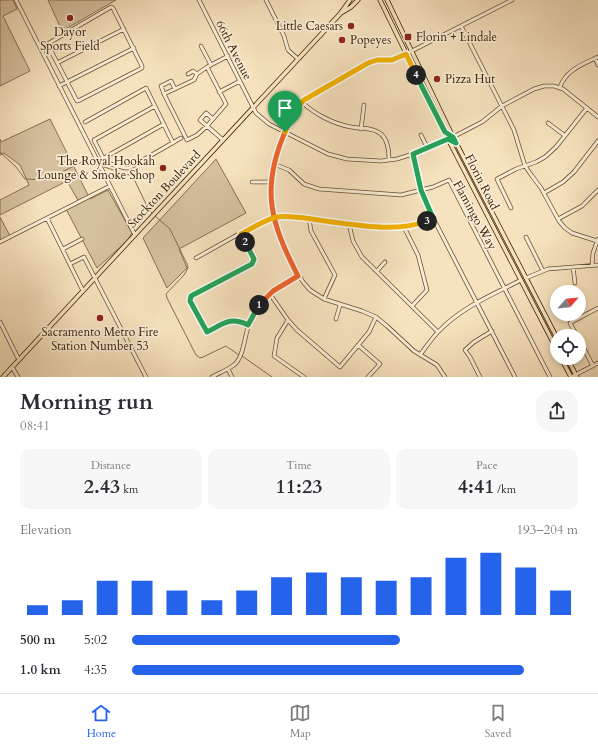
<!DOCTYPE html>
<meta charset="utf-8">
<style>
:root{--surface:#fff;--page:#f7f7f7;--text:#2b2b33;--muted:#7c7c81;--line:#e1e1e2;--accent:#2563eb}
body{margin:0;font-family:Cardo,serif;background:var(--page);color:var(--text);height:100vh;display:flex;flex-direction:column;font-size:15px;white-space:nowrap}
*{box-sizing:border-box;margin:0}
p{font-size:13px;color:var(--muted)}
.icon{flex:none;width:22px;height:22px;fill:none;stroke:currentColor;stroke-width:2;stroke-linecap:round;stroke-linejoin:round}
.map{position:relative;height:377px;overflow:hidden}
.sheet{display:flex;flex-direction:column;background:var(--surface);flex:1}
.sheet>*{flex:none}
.needle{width:26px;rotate:63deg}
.buttons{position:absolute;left:550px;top:285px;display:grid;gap:8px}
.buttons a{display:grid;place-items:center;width:36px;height:36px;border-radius:50%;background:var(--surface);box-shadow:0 2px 6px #0003;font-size:20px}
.pin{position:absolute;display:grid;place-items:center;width:34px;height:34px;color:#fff;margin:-41px -17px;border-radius:50% 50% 50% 0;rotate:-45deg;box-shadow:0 0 4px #0007}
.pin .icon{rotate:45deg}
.km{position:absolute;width:20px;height:20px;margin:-10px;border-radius:50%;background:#222;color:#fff;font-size:11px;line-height:20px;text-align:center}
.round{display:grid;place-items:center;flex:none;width:42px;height:42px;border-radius:16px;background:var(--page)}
.summary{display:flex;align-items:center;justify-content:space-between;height:68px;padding:0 20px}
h1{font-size:22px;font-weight:800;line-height:30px}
.stats{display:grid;grid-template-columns:repeat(3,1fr);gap:6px;height:68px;padding:4px 20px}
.stats div{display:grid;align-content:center;border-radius:10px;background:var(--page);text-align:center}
.stats b{font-size:20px;font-weight:800}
.stats small{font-size:11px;font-weight:400}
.stats p{font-size:11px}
.chart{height:112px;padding:8px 20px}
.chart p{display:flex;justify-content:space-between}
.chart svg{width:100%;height:72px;margin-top:4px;stroke:var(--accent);stroke-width:6}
ul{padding:0 20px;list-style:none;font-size:13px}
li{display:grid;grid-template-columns:64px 48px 1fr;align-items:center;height:30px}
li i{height:10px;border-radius:5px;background:var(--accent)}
.tabs{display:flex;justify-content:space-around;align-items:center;height:56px;border-top:1px solid var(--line);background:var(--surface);font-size:11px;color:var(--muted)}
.tabs a{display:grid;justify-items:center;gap:2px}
.tabs .on{color:var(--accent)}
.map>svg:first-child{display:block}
</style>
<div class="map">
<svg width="598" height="377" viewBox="0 0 598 377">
<rect width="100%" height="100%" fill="#f6e2be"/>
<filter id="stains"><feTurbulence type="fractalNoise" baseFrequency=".005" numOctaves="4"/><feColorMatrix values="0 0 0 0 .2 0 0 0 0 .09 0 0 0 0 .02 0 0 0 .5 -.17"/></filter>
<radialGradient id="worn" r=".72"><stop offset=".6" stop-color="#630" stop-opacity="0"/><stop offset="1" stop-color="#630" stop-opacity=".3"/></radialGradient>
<!-- green -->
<path fill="#d6c19f" stroke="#887052" d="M0 0H13L17 9 3 16 30 71 0 86Z
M48 0H116L62 31Z
M50 119 90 199 108 190 132 233 127 241 97 268 66 209 79 202 67 181 0 215V200L29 185 20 165 4 153 0 155V139L1 142Z
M216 159 246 213 179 249 187 268 167 288 143 238Z
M0 217 10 236 0 240Z"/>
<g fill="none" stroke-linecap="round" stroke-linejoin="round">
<!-- stream -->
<path stroke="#846d4e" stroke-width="1" d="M0 152 16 167 25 179 46 180 84 161 98 165
M101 166 129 175 134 179 149 210 153 214
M155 216 170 229 187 264 188 268 184 275 166 294 167 298 196 355 200 358 203 357 226 346 239 355
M242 356 272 377"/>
<!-- minor casing -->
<g stroke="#685033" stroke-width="4.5">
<path id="minor" d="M16 0 135 235
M199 0 256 113 269 124 328 154 347 159 381 161 397 159 428 149 448 139
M266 0 284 36 288 50 298 59
M111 7 113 8 142 66V68L80 100 77 101 49 47V43Z
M461 26 514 130 525 166 532 176 541 188 559 221 565 228 572 233 597 241
M201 46 211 65
M595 58 598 65
M57 63 124 29
M188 74 193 71 197 74 194 80 164 94 187 140 197 135 207 126 223 140
M197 74 207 67
M59 86 134 48
M560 87C566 70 583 64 598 57
M219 92 240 81
M164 94 161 86 171 81 175 89
M302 102C314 114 334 124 351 127 360 129 373 127 381 134 388 140 389 151 389 160
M206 113 213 119 207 126 200 120Z
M213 119 226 104 207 67 228 56
M85 122 146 88 173 143
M548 123 564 135
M361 129 364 105
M421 135 428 149
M453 137 482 122 502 106 534 89 544 86H554L563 89 598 117
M413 154 421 190 428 208 515 377
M103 158 94 140 155 106
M102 159 164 124
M100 161 125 168H129L181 138
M274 164 289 170 304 184 319 189 401 195 433 187 449 180 550 377
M252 182H271
M544 193 563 182 574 172 598 141
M511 208 497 179 516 169 536 162 545 157 556 147 587 108
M47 218 83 291
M309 218 311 231 335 275 324 299
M558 219 582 206 598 190
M349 224 353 241 362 257 438 332
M404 227 418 255 427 290 412 306
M241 234 254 259 252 264 191 296 190 299 207 332C223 324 230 316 248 325
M526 237 543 271
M0 242 110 186
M63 249 82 239
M196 258 237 235 277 217H299L325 221 389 228 404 227 418 224 433 218
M70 264 84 257 146 377
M592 265 593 253 598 239
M573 267 575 283
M377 271 385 262
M526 278 548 269 598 265
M270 294 288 320 297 330 340 367 369 332 376 317
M336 319 340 305
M288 320 277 338 274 356 304 377
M0 322 19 360
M577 336 570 323 598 308
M579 339 593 366
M358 345 380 364 368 377
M420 355C426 347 432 338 439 331 462 307 492 295 521 280
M12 367 18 377
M228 369 232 377
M212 377C219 373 227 370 234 365 245 356 244 333 251 319 261 298 278 287 298 276
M445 377 437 365 414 351 387 326 376 317 362 311 324 299 310 290 303 282 282 245 273 218 271 191 274 164 285 132 297 108 306 98 368 63 398 58 512 0
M480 377 470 357 465 350 474 342 492 331
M571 377 598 363"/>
</g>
<!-- major casing -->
<g stroke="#392005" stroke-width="5">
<path id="major" d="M380 0 448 139 557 350
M387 0 453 137 557 338
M341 13 351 7 358 0
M561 358 571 377
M567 358 577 377
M3 377 340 14 350 0"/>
</g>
<!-- minor -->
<use href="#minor" stroke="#f9ecd5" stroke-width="3"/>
<!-- major -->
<use href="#major" stroke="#f6e2be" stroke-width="3.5"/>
</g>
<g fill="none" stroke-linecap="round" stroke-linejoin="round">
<!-- split-1 casing -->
<g stroke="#fff" stroke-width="8">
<path id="split-1" d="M259 305 273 291 298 276C271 223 260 190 285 132"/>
</g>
<!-- split-2 casing -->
<g stroke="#fff" stroke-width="8">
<path id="split-2" d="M245 242 254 259 252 264 191 296 190 301 207 332C223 324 230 316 248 325L259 305"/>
</g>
<!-- split-3 casing -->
<g stroke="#fff" stroke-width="8">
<path id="split-3" d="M245 242 241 234C251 229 266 219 277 217 293 215 309 219 325 221 357 225 397 233 427 221"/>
</g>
<!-- split-4 casing -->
<g stroke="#fff" stroke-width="8">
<path id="split-4" d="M416 75 445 132 453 137 456 143 448 139 413 154 421 190 433 218 427 221"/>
</g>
<!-- split-5 casing -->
<g stroke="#fff" stroke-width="8">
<path id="split-5" d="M285 132 297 108 304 100 368 63 377 60H392L406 54 416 75"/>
</g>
<!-- split-1 -->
<use href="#split-1" stroke="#f0652b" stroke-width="5"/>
<!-- split-2 -->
<use href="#split-2" stroke="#22a559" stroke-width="5"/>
<!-- split-3 -->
<use href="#split-3" stroke="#f5b400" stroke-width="5"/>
<!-- split-4 -->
<use href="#split-4" stroke="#22a559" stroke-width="5"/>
<!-- split-5 -->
<use href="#split-5" stroke="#f5b400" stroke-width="5"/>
</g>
<!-- markers -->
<g fill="#8f2418" stroke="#f9ecd5" stroke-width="1.5">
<circle cx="70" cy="18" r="4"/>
<circle cx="351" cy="26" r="4"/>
<rect x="404" y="33" width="8" height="8" rx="2"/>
<circle cx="342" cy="40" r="4"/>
<circle cx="437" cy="79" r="4"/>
<circle cx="163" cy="168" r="4"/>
<circle cx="100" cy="318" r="4"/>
</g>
<g text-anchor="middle" stroke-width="3.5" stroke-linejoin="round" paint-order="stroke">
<!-- poi labels -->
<g font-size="12" fill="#392005" stroke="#f9ecd5" text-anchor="start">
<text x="343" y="30" text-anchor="end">Little Caesars</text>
<text x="70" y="36" text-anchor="middle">Dayor<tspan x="70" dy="14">Sports Field</tspan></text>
<text x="416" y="41">Florin + Lindale</text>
<text x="350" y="44">Popeyes</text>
<text x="445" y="83">Pizza Hut</text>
<text x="155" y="165" text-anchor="end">The Royal Hookah<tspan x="155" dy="14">Lounge &amp; Smoke Shop</tspan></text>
<text x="100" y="336" text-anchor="middle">Sacramento Metro Fire<tspan x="100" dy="14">Station Number 53</tspan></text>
</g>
<!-- street labels -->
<g font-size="12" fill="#392005" stroke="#f9ecd5">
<text transform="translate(234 50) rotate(63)" y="4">66th Avenue</text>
<text transform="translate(482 182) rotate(63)" y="4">Florin Road</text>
<text transform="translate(164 189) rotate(-47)" y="4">Stockton Boulevard</text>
<text transform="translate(475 215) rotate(61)" y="4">Flamingo Way</text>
</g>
</g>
<rect width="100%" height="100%" filter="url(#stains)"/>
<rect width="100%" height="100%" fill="url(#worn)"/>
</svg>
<div class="buttons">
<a><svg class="needle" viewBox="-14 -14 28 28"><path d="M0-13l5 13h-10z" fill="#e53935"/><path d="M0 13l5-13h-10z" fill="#7c7c81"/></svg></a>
<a><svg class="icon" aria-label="locate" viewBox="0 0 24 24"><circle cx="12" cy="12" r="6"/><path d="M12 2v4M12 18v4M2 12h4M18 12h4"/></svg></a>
</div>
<div class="pin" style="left:285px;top:132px;background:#1e9e55"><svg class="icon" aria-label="arrive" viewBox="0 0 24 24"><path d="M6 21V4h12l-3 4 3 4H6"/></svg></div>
<b class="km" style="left:259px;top:305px">1</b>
<b class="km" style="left:245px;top:242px">2</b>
<b class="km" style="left:427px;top:221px">3</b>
<b class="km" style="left:416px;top:75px">4</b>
</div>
<section class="sheet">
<div class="summary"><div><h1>Morning run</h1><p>08:41</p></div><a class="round"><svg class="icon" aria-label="share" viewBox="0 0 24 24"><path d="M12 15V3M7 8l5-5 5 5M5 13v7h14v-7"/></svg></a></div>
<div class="stats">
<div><p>Distance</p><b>2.43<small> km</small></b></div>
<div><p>Time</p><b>11:23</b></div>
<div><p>Pace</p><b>4:41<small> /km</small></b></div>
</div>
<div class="chart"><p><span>Elevation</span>193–204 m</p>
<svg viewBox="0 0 160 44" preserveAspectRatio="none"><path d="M5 44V38M15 44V35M25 44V23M35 44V23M45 44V29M55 44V35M65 44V29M75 44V21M85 44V18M95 44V21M105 44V23M115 44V21M125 44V9M135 44V6M145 44V15M155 44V29"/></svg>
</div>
<ul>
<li><b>500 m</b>5:02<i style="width:60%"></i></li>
<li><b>1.0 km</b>4:35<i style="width:88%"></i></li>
</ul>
</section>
<nav class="tabs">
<a class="on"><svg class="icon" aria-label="home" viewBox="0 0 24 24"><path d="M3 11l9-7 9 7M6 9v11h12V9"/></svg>Home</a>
<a><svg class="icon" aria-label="map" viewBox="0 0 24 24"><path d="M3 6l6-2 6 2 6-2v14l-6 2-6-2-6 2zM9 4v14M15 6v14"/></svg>Map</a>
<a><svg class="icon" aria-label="saved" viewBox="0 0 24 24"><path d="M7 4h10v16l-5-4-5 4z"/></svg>Saved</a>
</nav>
